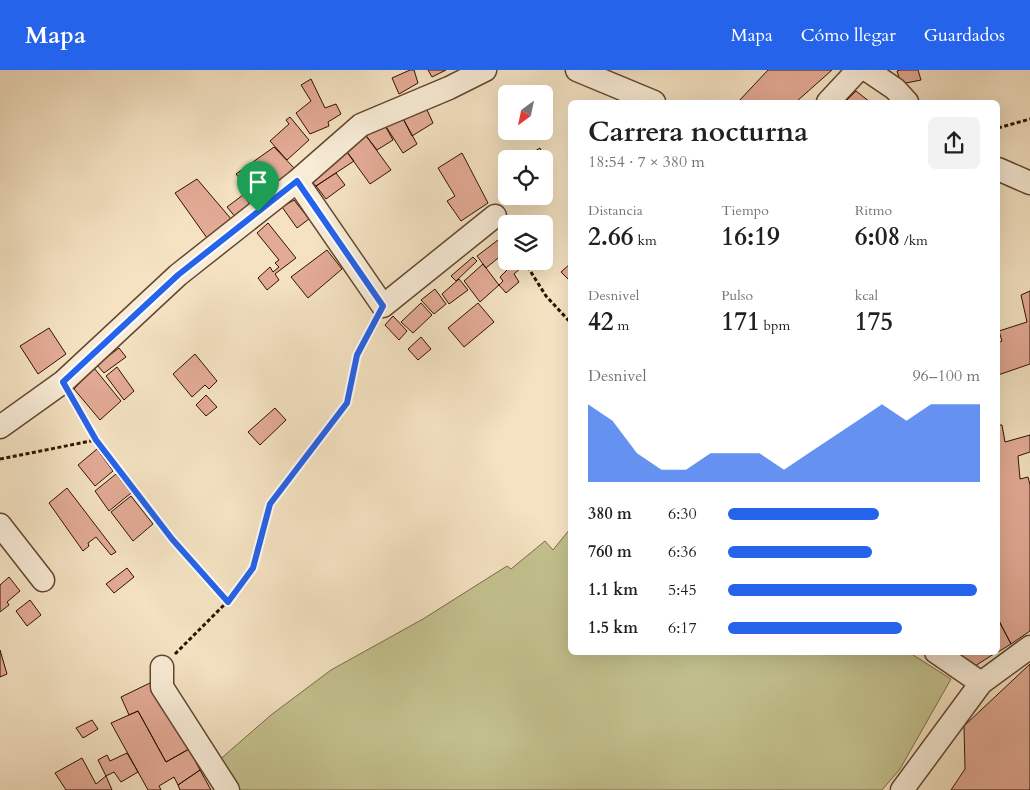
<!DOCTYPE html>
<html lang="es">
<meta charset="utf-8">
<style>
:root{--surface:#fff;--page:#f2f2f2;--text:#202124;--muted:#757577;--accent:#2563eb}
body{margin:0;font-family:Cardo,serif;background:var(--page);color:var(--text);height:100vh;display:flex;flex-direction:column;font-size:19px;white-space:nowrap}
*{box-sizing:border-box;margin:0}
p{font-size:16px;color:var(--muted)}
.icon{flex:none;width:28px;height:28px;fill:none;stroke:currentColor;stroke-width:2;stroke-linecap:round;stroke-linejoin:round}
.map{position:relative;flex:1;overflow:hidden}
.side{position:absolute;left:568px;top:30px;width:432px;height:555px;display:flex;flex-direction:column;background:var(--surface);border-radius:8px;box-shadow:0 5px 20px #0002}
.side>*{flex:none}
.needle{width:32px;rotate:213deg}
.buttons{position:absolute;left:498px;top:15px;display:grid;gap:10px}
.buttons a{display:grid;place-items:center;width:55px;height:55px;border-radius:8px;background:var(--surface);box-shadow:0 5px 20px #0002;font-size:25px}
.pin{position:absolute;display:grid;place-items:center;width:42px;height:42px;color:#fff;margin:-51px -21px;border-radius:50% 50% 50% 0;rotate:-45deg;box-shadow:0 0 5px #0007}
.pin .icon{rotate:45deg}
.round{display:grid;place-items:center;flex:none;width:52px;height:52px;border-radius:8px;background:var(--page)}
.overview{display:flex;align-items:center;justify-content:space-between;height:85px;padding:0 20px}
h1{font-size:28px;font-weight:700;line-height:38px}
.metrics{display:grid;grid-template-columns:repeat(3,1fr);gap:8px;height:85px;padding:5px 20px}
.metrics div{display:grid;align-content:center}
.metrics b{font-size:25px;font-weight:700}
.metrics small{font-size:14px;font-weight:400}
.metrics p{font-size:14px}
.chart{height:140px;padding:10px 20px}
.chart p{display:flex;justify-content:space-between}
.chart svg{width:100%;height:90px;margin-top:5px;fill:var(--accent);opacity:.7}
ul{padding:0 20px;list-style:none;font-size:16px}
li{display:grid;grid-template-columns:80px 60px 1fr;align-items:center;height:38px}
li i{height:12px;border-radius:6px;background:var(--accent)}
header{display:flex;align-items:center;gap:30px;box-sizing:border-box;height:70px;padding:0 25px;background:var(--accent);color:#fff}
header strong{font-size:24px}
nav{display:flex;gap:28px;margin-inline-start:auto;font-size:18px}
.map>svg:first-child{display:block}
</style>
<header>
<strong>Mapa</strong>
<nav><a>Mapa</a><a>Cómo llegar</a><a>Guardados</a></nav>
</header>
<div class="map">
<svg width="1030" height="720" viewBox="0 0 1030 720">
<rect width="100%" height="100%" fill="#f4e2c2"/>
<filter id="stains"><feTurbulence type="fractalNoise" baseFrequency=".004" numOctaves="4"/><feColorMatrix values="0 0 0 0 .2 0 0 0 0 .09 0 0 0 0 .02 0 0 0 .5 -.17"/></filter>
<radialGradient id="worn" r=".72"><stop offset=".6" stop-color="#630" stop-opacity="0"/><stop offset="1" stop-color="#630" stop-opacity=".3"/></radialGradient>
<!-- green -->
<path fill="#c3c18e" stroke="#7a6a47" d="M570 459V582L910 583 951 609 900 699 882 720H238L217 692 271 645 331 600 423 549 507 496 511 499 545 471 553 480Z"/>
<!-- building -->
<path fill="#e3aa95" stroke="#301200" d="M410 0H414L418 13 399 24 392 8Z
M428 0H446L432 7Z
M768 0H832L796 32H738Z
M900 0H918L921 10 901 14 897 1Z
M311 9 325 38 336 34 341 44 328 52 329 56 310 64 296 43 311 31 301 15Z
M856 21 870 32H845Z
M423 31 433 53 412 66 400 43Z
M400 43 417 74 403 83 383 52Z
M290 47 309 70 287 90 270 71 289 54 286 50Z
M383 52 393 70 377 80 364 63Z
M364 63 391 100 370 114 344 78Z
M274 77 295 99 257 130 236 104Z
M344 78 354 91 316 116 308 107Z
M540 78 543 85 540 89H522Z
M462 83 488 133 461 151 447 131 455 126 438 98Z
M336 103 345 115 326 129 316 116Z
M197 109 232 150 207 168 175 123Z
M243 125 253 138 237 149 227 137Z
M294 130 309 149 297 158 282 137Z
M268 153 296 188 275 204 279 210 267 220 258 208 270 197 273 202 279 197 275 193 279 190 257 163Z
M502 167 506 171V189L503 184 486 198 477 186Z
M327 180 342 199 308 228 291 207Z
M473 187 477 191 456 211 451 206Z
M508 191H517L522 197 514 204 519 212 506 223 499 215 503 211 500 207 511 196Z
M483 194 499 215 480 232 464 211Z
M570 194V209L569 210 561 202Z
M459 209 468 220 449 234 442 224Z
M435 219 446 234 434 244 421 230Z
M1030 221V294L998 305V273L1002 271 999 261 1027 252 1021 225Z
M421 233 432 245 413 263 401 252Z
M478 233 494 252 464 277 448 258Z
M393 246 407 261 399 270 385 255Z
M49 258 66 284 38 304 20 276Z
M421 267 431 279 418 290 408 279Z
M119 278 126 287 104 303 97 295Z
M195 284 217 311 209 319 205 315 192 327 173 304Z
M117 297 134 321 124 330 106 306Z
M94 298 121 331 100 350 74 319Z
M206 325 217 337 206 346 196 335Z
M275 338 286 350 260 375 248 362Z
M998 355H1002L1005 372 1030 365V382L1018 386 1020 409 1028 407 1030 415V561L1011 574 998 549Z
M97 379 113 401 95 416 78 395Z
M116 404 131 423 109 441 95 421Z
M67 418 116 482 111 485 96 467 88 473 89 476 83 481 49 433Z
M131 426 153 454 133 471 111 442Z
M127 498 134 507 114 523 106 514Z
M9 507 20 521 7 532 9 535 0 542V515Z
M30 530 41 545 27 556 16 541Z
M998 549 1011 574 998 582Z
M0 580 7 604 0 607Z
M955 582H997L975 596Z
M1030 594V720H951L965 699 964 656Z
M152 612 189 679 166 692 138 641 129 645 121 627Z
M138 641 166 692 189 679 200 700 178 715 174 707 159 716 161 720H148L111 653Z
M92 650 98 659 83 668 76 658Z
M127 683 138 702 121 712 114 702 106 706 98 690 107 685 110 691Z
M82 688 96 714 106 706 112 720H66L55 703Z
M200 700 211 720H180L178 715Z"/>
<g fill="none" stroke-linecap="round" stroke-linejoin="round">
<!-- minor casing -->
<g stroke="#614630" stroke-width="25">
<path id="minor" d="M577 0 654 32
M867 0 895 19 907 32
M828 32 858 0
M998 99 1030 113
M297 111 383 236 495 146
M0 357 63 312 178 205 297 111 361 55 449 18 485 0
M0 455 43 510
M936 582 981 613
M162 597V617L228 720
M902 720 981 613 1030 577"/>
</g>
<!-- path -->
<path stroke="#301200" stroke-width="3" stroke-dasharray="4 2.5" stroke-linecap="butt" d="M998 58 1030 49
M524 191 546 226 570 252
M73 330 96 370 171 469 228 531
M0 389 96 370
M175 584 228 531 253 497 271 434 347 333 357 285 374 254"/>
<!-- minor -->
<use href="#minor" stroke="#f8ecd7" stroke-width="22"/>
</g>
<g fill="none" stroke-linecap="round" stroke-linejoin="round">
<!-- route casing -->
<g stroke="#fff" stroke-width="10">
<path id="route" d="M297 111 383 236 357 285 347 333 270 434 253 498 228 532 172 469 96 370 63 312 178 205Z"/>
</g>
<!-- route -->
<use href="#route" stroke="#2563eb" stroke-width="6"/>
</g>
<rect width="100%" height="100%" filter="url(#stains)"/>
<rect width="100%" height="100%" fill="url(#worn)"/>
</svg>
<div class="buttons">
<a><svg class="needle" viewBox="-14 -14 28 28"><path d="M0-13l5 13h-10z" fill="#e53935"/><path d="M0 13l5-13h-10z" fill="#757577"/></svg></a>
<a><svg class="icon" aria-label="locate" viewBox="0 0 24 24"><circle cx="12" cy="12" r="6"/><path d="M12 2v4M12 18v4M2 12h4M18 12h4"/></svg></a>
<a><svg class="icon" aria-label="layers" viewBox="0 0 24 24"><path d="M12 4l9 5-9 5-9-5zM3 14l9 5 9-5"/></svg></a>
</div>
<div class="pin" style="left:258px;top:142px;background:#1e9e55"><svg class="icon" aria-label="arrive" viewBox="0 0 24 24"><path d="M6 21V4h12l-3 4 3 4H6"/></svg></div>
<section class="side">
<div class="overview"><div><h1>Carrera nocturna</h1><p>18:54 · 7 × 380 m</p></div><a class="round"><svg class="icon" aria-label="share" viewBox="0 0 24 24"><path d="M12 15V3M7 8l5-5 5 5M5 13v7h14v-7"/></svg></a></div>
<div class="metrics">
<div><p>Distancia</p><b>2.66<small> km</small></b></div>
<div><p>Tiempo</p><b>16:19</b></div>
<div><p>Ritmo</p><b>6:08<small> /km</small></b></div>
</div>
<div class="metrics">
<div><p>Desnivel</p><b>42<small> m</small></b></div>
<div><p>Pulso</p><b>171<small> bpm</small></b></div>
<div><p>kcal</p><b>175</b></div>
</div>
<div class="chart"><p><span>Desnivel</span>96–100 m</p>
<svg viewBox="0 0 160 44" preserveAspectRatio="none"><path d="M0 44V6L10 14L20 30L30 38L40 38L50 30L60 30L70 30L80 38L90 30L100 22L110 14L120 6L130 14L140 6L150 6L160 6V44z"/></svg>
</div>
<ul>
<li><b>380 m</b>6:30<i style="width:60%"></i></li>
<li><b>760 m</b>6:36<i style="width:57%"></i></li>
<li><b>1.1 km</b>5:45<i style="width:99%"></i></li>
<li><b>1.5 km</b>6:17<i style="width:69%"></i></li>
</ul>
</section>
</div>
